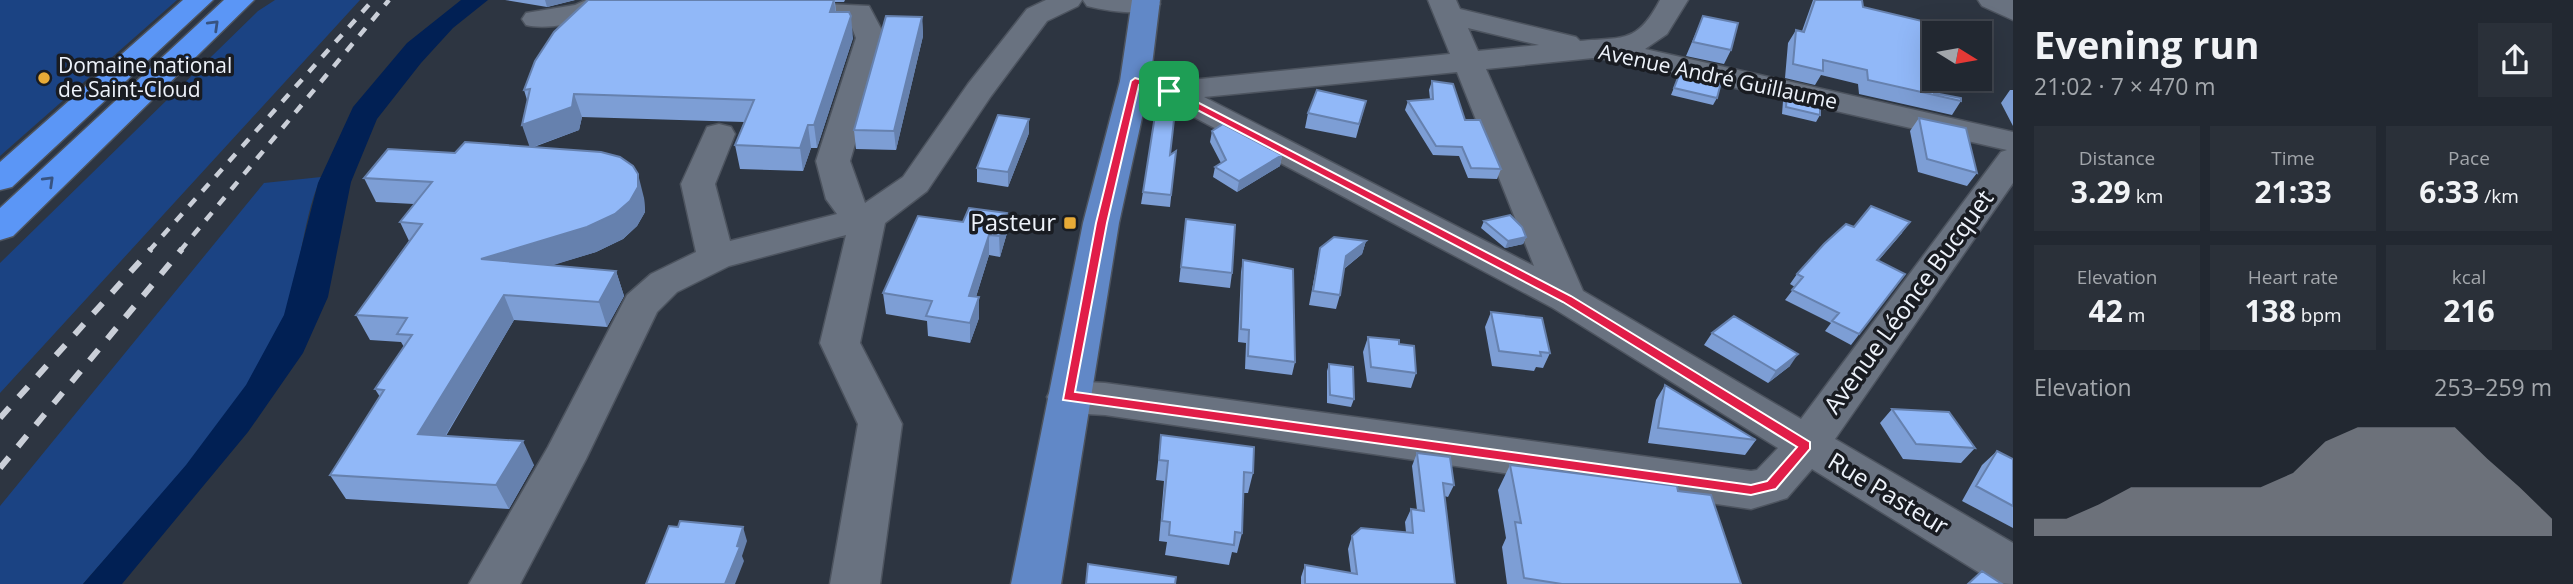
<!DOCTYPE html>
<meta charset="utf-8">
<style>
:root{--surface:#222831;--page:#2a3039;--text:#f1f3f6;--muted:#a2a6ab;--line:#3f444d;--accent:#8c9099}
body{margin:0;font-family:"Open Sans",sans-serif;background:var(--page);color:var(--text);height:100vh;display:flex;flex-direction:column;font-size:26px;white-space:nowrap}
*{box-sizing:border-box;margin:0}
p{font-size:23px;color:var(--muted)}
.icon{flex:none;width:38px;height:38px;fill:none;stroke:currentColor;stroke-width:2;stroke-linecap:round;stroke-linejoin:round}
.map{position:relative;flex:1;overflow:hidden}
.drawer{display:flex;flex-direction:column;background:var(--surface);width:560px}
.drawer>*{flex:none}
.needle{width:46px;rotate:101deg}
.tools{position:absolute;left:1922px;top:21px;display:grid;gap:14px}
.tools a{display:grid;place-items:center;width:70px;height:70px;border-radius:0px;background:var(--surface);box-shadow:0 7px 28px #0002,0 0 0 2px var(--line);font-size:35px}
.pin{position:absolute;display:grid;place-items:center;width:60px;height:60px;color:#fff;margin:-30px;border-radius:14px;box-shadow:0 4px 10px #0006}
.round{display:grid;place-items:center;flex:none;width:74px;height:74px;border-radius:0px;background:var(--page)}
.headline{display:flex;align-items:center;justify-content:space-between;height:119px;padding:0 21px}
h1{font-size:38px;font-weight:700;line-height:52px}
.metrics{display:grid;grid-template-columns:repeat(3,1fr);gap:10px;height:119px;padding:7px 21px}
.metrics div{display:grid;align-content:center;border-radius:0px;background:var(--page);text-align:center}
.metrics b{font-size:30px;font-weight:700}
.metrics small{font-size:19px;font-weight:400}
.metrics p{font-size:19px}
.chart{height:196px;padding:14px 21px}
.chart p{display:flex;justify-content:space-between}
.chart svg{width:100%;height:126px;margin-top:7px;fill:var(--accent);opacity:.7}
main{display:flex;flex:1;min-height:0}
.map>svg:first-child{display:block}
</style>
<main>
<div class="map">
<svg width="2013" height="584" viewBox="0 0 2013 584">
<rect width="100%" height="100%" fill="#2d3541"/>
<!-- green -->
<path fill="#1b4383" d="M0 0H177L0 156Z
M275 0H360L0 393V263L258 11Z
M321 177C302 220 301 273 284 316 247 409 149 508 83 584H0V506L264 183Z"/>
<!-- water -->
<path fill="#012054" d="M461 0H488L453 28 421 63 377 119 351 182 328 297 303 353 248 432 122 584H83L186 465 246 385 284 315 318 183 353 107 407 43Z"/>
<g fill="none" stroke-linecap="round" stroke-linejoin="round">
<!-- minor casing -->
<g stroke="#4d545f" stroke-width="3">
<path id="minor" d="M586 0H623C609 20 549 31 526 25L522 19 526 13 575 5Z
M1046 0H1082L1078 6 1047 21 991 96 927 191 885 223 860 343 902 424 880 584H830L858 424 820 343 846 235 729 266 677 292 657 312 586 459 520 584H469L548 447 627 295 651 274 696 252 681 184 707 127 719 124 731 127 735 134 715 184 730 241 837 214 826 199 816 161 856 38 849 20 783 18 773 16 769 10 773 4 783 2 869 6 886 38 850 161 865 203 903 177 968 84 1027 9Z
M1083 0H1157L1160 4 1156 10C1135 15 1108 11 1087 6Z
M1428 0H1456L1460 9 1576 37 1580 41C1623 37 1637 44 1660 0H1688L1667 34 1645 49 2013 132V183L1835 439 2013 543V584L1996 583 1812 469 1787 498 1751 509 1105 415 1068 413 1053 408 1047 397 1053 386 1068 381 1105 383 1751 471 1757 470 1778 448 1553 308 1158 98 1124 88 1120 81 1124 74 1135 72 1171 82 1450 54ZM1468 28 1539 45 1478 51ZM1593 58 1613 60 2007 150 2001 152 1801 419 1583 291 1486 69ZM1457 72 1534 266 1204 97Z
M1978 0H2013V20L1982 6Z"/>
</g>
<!-- major casing -->
<g stroke="#4d545f" stroke-width="3">
<path id="major" d="M1132 0H1160L1150 81 1119 223 1061 584H1011L1083 223 1120 81Z"/>
</g>
<!-- highway casing -->
<g stroke="#4d545f" stroke-width="3">
<path id="highway" d="M183 0H213L12 187 0 190V162Z
M224 0H254L13 236 0 240V208Z"/>
</g>
<!-- minor -->
<use href="#minor" fill="#697280" fill-rule="evenodd"/>
<!-- major -->
<use href="#major" fill="#6188c7" fill-rule="evenodd"/>
<!-- highway -->
<use href="#highway" fill="#5b96f6" fill-rule="evenodd"/>
<!-- rail-far1 -->
<path stroke="#cacfd8" stroke-width="4.5" stroke-dasharray="10 10" stroke-linecap="butt" d="M149 251 373 0
M180 251 389 0"/>
<!-- rail -->
<path stroke="#cacfd8" stroke-width="6" stroke-dasharray="14 14" stroke-linecap="butt" d="M0 418 151 249
M0 468 182 249"/>
</g>
<!-- wall -->
<path fill="#7d9ed5" d="M505 0H575L547 7Z
M588 0H845L844 2H835L836 12 853 38 817 148H811L803 171 740 169 735 145 744 122 582 117 579 130 534 147 644 198 645 212 637 226 623 239 596 252 552 265 616 271 624 296 607 327 514 320 446 436 534 465 509 509 346 499 330 475 380 397 375 389 404 347 401 342 370 340 356 315 409 241 400 222 414 204 376 202 364 178 455 153 530 147 527 100 524 90Z
M1813 0H1862L1863 7 1934 93 1961 101 1952 115 1859 94 1858 84 1821 75 1815 85 1785 78 1788 43 1796 30 1802 31Z
M1703 16 1731 50 1724 64 1686 56Z
M922 17 923 36 896 150 856 149 854 130Z
M1681 70 1717 98 1713 105 1671 95Z
M1432 81 1465 120 1501 169 1497 179 1468 178 1459 156 1433 155 1405 110 1408 101 1430 99 1429 90Z
M2010 90H2013V126L2001 103Z
M1787 94 1820 115 1816 122 1782 114 1783 101Z
M1366 101 1356 138 1305 128 1308 113Z
M1919 118 1977 173 1967 186 1918 172 1910 131Z
M1212 131 1282 155 1280 166 1237 192 1213 177 1215 167 1221 163 1210 142Z
M1029 133 1008 187 977 182V168Z
M1176 151 1170 207 1141 204 1143 192 1170 155Z
M1186 219 1232 273 1230 288 1179 282Z
M1484 221 1526 237 1523 244 1505 248 1481 228Z
M963 222 1007 233 1000 257 989 255 976 297 979 318 970 343 928 336 927 321 886 314 883 293Z
M1854 227 1902 233 1878 261 1905 274 1851 345 1825 331 1831 323 1785 300 1795 287 1790 284 1797 274Z
M1366 241 1362 254 1344 269 1340 295 1336 309 1309 305 1320 248Z
M1243 260 1295 362 1292 375 1245 369 1246 343 1238 342 1241 272Z
M1491 312 1550 353 1543 368 1536 367 1534 371 1492 366 1485 327Z
M1712 333 1790 366 1768 383 1704 345Z
M1368 337 1399 344 1416 373 1411 388 1367 382 1363 352Z
M1329 364 1354 399 1351 407 1327 403V371Z
M1665 385 1756 440 1745 455 1648 443 1656 400Z
M1892 409 1975 448 1961 463 1903 459 1880 423Z
M1161 435 1253 473 1248 493H1243L1242 533 1237 553 1232 552 1229 565 1165 555 1167 542 1159 541 1164 481 1156 480Z
M1997 451 2013 459V528L1962 501 1982 465Z
M1417 453 1454 485 1448 497 1444 496 1455 584H1301V577L1305 565 1351 573 1348 549 1352 536 1406 532 1405 522 1411 509 1417 510 1412 466Z
M1510 465 1678 491 1741 584H1507L1502 547 1506 538 1498 490Z"/>
<!-- shaded-wall -->
<path fill="#6681ae" d="M545 0H575L547 7Z
M834 0 837 22 830 12Z
M851 16 853 38 817 148 814 125Z
M922 17 923 36 896 150 894 131Z
M574 94 582 117 579 130 530 148 522 125Z
M1029 119V133L1008 187V172Z
M808 125 811 148 803 171 800 148Z
M1282 155 1280 166 1237 192 1239 181Z
M638 174 644 198 645 212 637 226 623 239 596 252 492 284 481 259Z
M1007 213V233L1000 257 999 236Z
M1910 222 1902 233 1869 271 1877 260Z
M989 235V255L970 316 969 296Z
M1526 237 1523 244 1505 248 1508 241Z
M1366 241 1362 254 1342 270 1346 256Z
M616 271 624 296 607 327 599 302Z
M504 295 514 320 432 458 418 434Z
M979 297V318L970 343V323Z
M1798 354 1790 366 1768 383 1776 371Z
M523 441 534 465 509 509 496 485Z
M743 527 747 541 742 556 744 561 735 584H725Z"/>
<!-- building -->
<path fill="#91b8f8" stroke="#6681ae" stroke-width="2" d="M588 0H834L830 12H849L851 16 814 125H808L800 148 735 145 754 100 574 94 572 107 522 125 530 89 524 90 535 61 554 32Z
M1815 0H1862L1863 7 1922 21 1934 93 1961 98V101L1868 80 1867 70 1823 60V71L1793 64 1796 30 1804 32Z
M886 16 922 17 894 131 854 130Z
M1703 16 1738 23 1731 50 1693 42Z
M1681 70 1722 79 1717 98 1674 88Z
M1432 81 1453 84 1465 120H1480L1501 169 1471 168 1462 147 1436 146 1408 101 1433 99Z
M1317 90 1366 101 1359 124 1308 113Z
M1787 94 1820 102V115L1786 107Z
M1156 109 1175 111 1170 155 1176 151 1171 195 1143 192Z
M998 115 1029 119 1008 172 977 168Z
M1919 118 1966 128 1977 173 1927 159Z
M1223 124 1282 155 1239 181 1215 167 1226 160 1212 131Z
M465 142 601 152 620 157 633 166 638 174V187L630 201 615 214 587 227 481 259 616 271 599 302 504 295 418 434 523 441 496 485 330 475 384 390 375 389 412 335 397 334 407 318 356 315 422 224 400 222 432 182 364 178 388 149 455 153Z
M1871 206 1910 222 1877 260 1905 274 1859 334 1832 321 1839 313 1792 290 1803 277 1797 274 1824 244 1846 224 1854 227Z
M969 208 1007 213 999 236 989 235 969 296 979 297 970 323 926 316 932 301 883 293 918 216 963 222Z
M1510 215 1522 227 1526 237 1508 241 1484 221Z
M1186 219 1235 225 1232 273 1181 267Z
M1334 237 1366 241 1346 256 1340 295 1313 291 1320 248Z
M1243 260 1293 269 1295 362 1248 356 1249 330 1241 329Z
M1491 312 1542 318 1550 353 1540 352 1541 356 1499 351Z
M1734 316 1798 354 1776 371 1712 333Z
M1368 337 1399 340V344L1414 346 1416 373 1371 367Z
M1329 364 1353 367 1354 399 1330 395Z
M1665 385 1756 440 1658 428Z
M1892 409 1949 412 1975 448 1916 444Z
M1161 435 1254 447 1253 473 1244 472 1242 533 1235 532 1234 545 1169 535 1170 522 1162 521 1168 461 1159 460Z
M1997 451 2013 459V506L1976 486Z
M1417 453 1450 457 1454 485 1443 483 1455 584H1305V565L1357 574 1352 536 1361 528 1413 533 1411 509 1424 511Z
M1510 465 1677 486 1678 491 1711 495 1741 584H1562L1524 578 1515 522 1521 523Z
M680 521 743 527 737 546 740 547 725 584H646L669 526 678 527Z
M1088 564 1176 577 1175 584H1086Z
M1982 571 2002 584H1968Z"/>
<!-- one-way arrows -->
<defs><path id="oneway-chevron" d="M-2-3.5L2.5 0L-2 3.5" fill="none" stroke-width="1.6" stroke-linecap="round" stroke-linejoin="round" transform="scale(1.75)"/></defs>
<g stroke="#375381">
<use href="#oneway-chevron" transform="translate(214 25) rotate(-44)"/>
<use href="#oneway-chevron" transform="translate(49 181) rotate(-44)"/>
</g>
<!-- route -->
<path fill="#e11d48" stroke="#fff" stroke-width="2" fill-rule="evenodd" d="M1135 78 1172 89 1571 296 1810 442V449L1776 489 1751 495 1063 400 1096 223 1131 81ZM1139 85 1165 93 1563 302 1797 447 1767 481 1751 485 1075 392 1107 223Z"/>
<!-- markers -->
<g fill="#e8ab37" stroke="#191c22" stroke-width="2.5">
<circle cx="44" cy="78" r="7"/>
<rect x="1063" y="216" width="14" height="14" rx="3.5"/>
</g>
<g text-anchor="middle" stroke-width="7" stroke-linejoin="round" paint-order="stroke">
<!-- far-poi labels -->
<g font-size="21" fill="#eef3fb" stroke="#191c22" text-anchor="start">
<text x="58" y="73">Domaine national<tspan x="58" dy="24">de Saint-Cloud</tspan></text>
</g>
<!-- far-street labels -->
<g font-size="21" fill="#eef3fb" stroke="#191c22">
<text transform="translate(1718 77) rotate(12)" y="7">Avenue André Guillaume</text>
</g>
<!-- poi labels -->
<g font-size="24" fill="#eef3fb" stroke="#191c22" text-anchor="end">
<text x="1056" y="231">Pasteur</text>
</g>
<!-- street labels -->
<g font-size="24" fill="#eef3fb" stroke="#191c22">
<text transform="translate(1909 302) rotate(-54)" y="8">Avenue Léonce Bucquet</text>
<text transform="translate(1888 494) rotate(31)" y="8">Rue Pasteur</text>
</g>
</g>
</svg>
<div class="tools">
<a><svg class="needle" viewBox="-14 -14 28 28"><path d="M0-13l5 13h-10z" fill="#e53935"/><path d="M0 13l5-13h-10z" fill="#a2a6ab"/></svg></a>
</div>
<div class="pin" style="left:1169px;top:91px;background:#1e9e55"><svg class="icon" aria-label="arrive" viewBox="0 0 24 24"><path d="M6 21V4h12l-3 4 3 4H6"/></svg></div>
</div>
<section class="drawer">
<div class="headline"><div><h1>Evening run</h1><p>21:02 · 7 × 470 m</p></div><a class="round"><svg class="icon" aria-label="share" viewBox="0 0 24 24"><path d="M12 15V3M7 8l5-5 5 5M5 13v7h14v-7"/></svg></a></div>
<div class="metrics">
<div><p>Distance</p><b>3.29<small> km</small></b></div>
<div><p>Time</p><b>21:33</b></div>
<div><p>Pace</p><b>6:33<small> /km</small></b></div>
</div>
<div class="metrics">
<div><p>Elevation</p><b>42<small> m</small></b></div>
<div><p>Heart rate</p><b>138<small> bpm</small></b></div>
<div><p>kcal</p><b>216</b></div>
</div>
<div class="chart"><p><span>Elevation</span>253–259 m</p>
<svg viewBox="0 0 160 44" preserveAspectRatio="none"><path d="M0 44V38L10 38L20 33L30 27L40 27L50 27L60 27L70 27L80 22L90 11L100 6L110 6L120 6L130 6L140 17L150 27L160 38V44z"/></svg>
</div>
</section>
</main>
